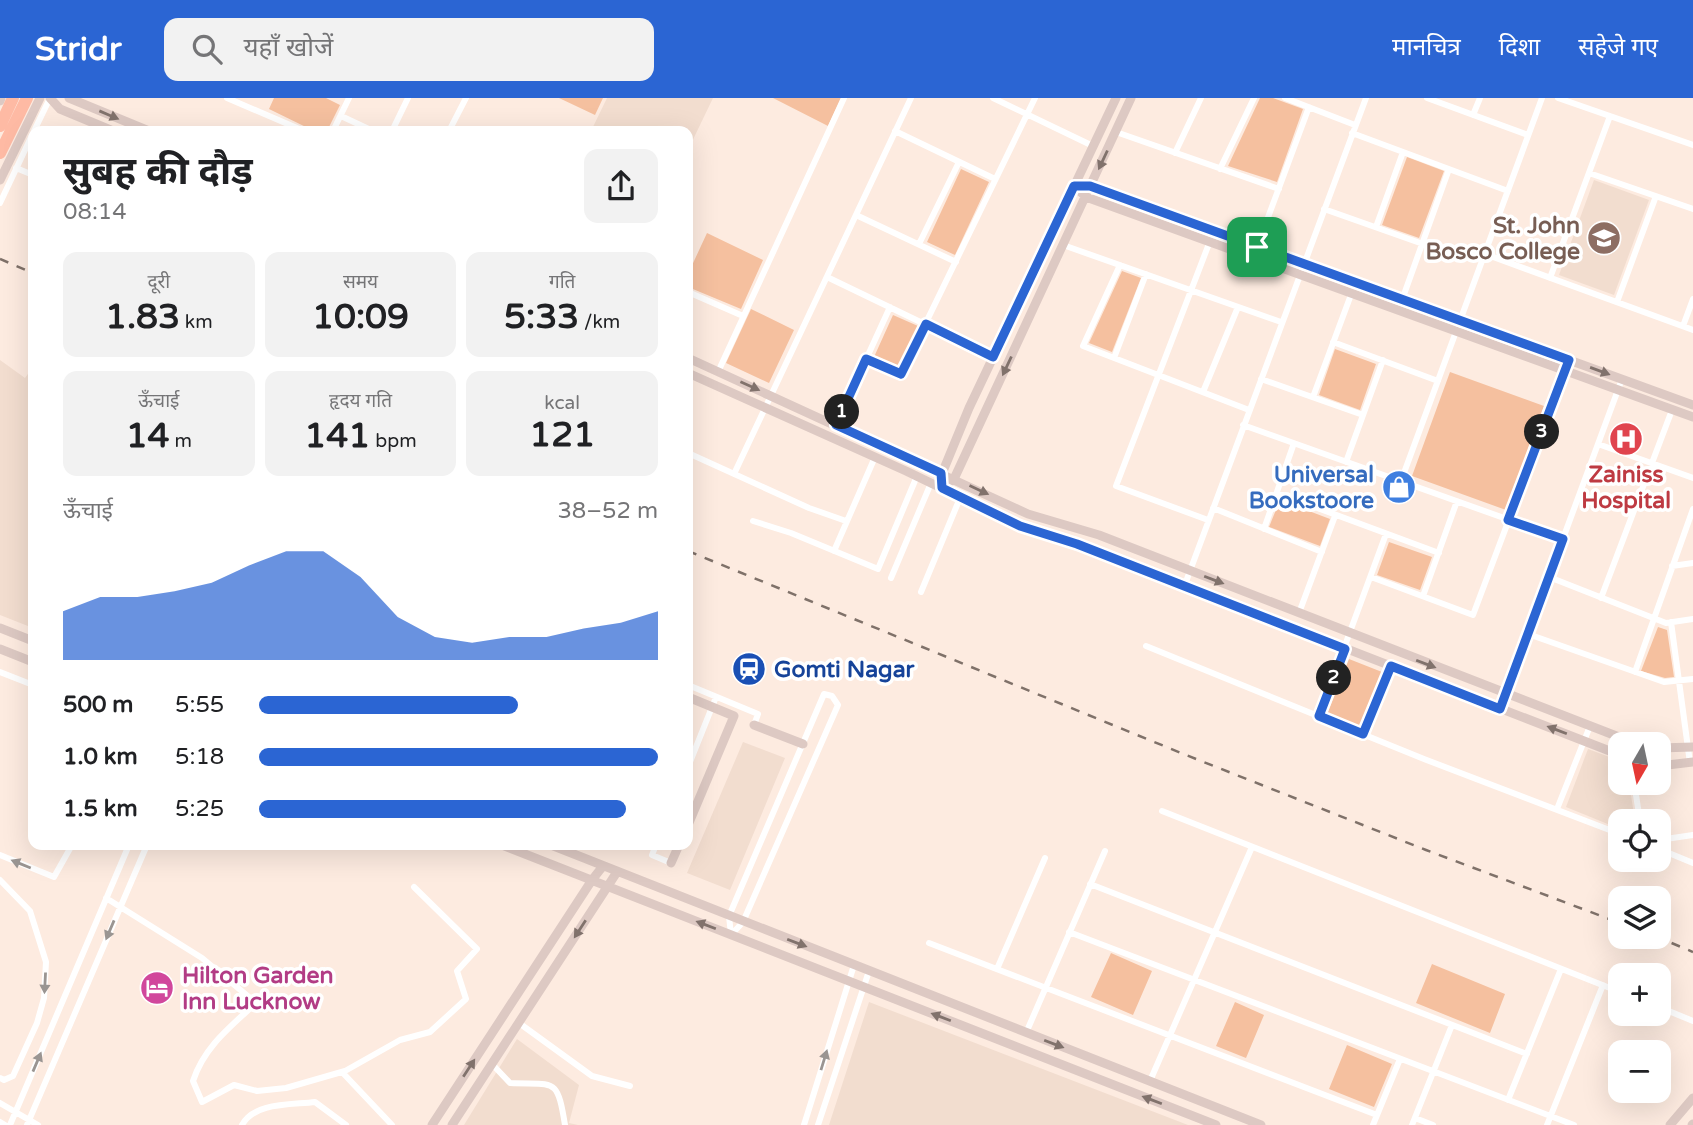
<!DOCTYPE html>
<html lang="hi">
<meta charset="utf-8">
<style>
:root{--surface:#fff;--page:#f2f2f2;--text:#202124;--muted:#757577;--accent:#2b65d3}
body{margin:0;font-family:"Varela Round","Noto Sans Devanagari",sans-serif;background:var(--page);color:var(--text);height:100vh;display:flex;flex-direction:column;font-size:26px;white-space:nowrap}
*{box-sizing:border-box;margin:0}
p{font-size:23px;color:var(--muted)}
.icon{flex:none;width:38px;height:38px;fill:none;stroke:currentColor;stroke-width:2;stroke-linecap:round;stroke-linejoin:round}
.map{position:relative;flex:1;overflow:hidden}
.drawer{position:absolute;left:28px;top:28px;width:665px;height:724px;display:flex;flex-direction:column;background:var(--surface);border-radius:14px;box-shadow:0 7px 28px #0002}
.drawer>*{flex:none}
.needle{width:46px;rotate:189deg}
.controls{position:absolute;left:1608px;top:634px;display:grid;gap:14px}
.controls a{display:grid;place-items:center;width:63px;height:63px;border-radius:14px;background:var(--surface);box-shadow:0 7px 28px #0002;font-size:35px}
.pin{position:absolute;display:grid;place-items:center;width:60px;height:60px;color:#fff;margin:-30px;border-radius:14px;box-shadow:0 4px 10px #0006}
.km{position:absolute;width:35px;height:35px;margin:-18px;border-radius:50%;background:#222;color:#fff;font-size:19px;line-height:35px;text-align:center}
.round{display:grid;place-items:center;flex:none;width:74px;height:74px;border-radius:14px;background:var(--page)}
.head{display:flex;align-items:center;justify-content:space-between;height:119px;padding:0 35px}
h1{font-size:38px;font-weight:700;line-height:52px}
.metrics{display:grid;grid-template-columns:repeat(3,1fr);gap:10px;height:119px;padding:7px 35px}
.metrics div{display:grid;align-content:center;border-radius:14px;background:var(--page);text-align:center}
.metrics b{font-size:35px;font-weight:700}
.metrics small{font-size:19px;font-weight:400}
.metrics p{font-size:19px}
.chart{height:196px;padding:14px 35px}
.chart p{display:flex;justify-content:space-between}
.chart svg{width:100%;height:126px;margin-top:7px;fill:var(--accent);opacity:.7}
ul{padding:0 35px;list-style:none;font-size:23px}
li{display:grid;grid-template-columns:112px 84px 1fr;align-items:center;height:52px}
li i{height:18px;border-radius:9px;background:var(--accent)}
header{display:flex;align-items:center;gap:42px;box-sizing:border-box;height:98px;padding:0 35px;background:var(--accent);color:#fff}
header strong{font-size:33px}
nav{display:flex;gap:38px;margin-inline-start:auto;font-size:24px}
.search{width:490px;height:63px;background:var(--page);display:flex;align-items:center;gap:18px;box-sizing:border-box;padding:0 24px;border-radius:14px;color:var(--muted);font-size:26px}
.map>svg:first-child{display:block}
</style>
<header>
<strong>Stridr</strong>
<div class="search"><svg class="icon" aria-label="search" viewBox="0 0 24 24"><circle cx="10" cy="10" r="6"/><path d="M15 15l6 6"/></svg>यहाँ खोजें</div>
<nav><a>मानचित्र</a><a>दिशा</a><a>सहेजे गए</a></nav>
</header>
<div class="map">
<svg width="1693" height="1027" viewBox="0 0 1693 1027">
<rect width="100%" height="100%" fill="#fdebe0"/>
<!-- built -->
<path fill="#f2ddcf" d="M607 0H713L688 52V33H591Z
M1594 82 1649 102 1614 197 1559 177Z
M0 262 25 280 33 269V530L0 517Z
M743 644 785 660 730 792 687 775Z
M1588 651 1620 663V684H1629L1635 723H1620V731L1566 709Z
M869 904 1188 1027H829Z
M517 941 579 987 569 1025 578 1027H464Z"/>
<!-- green -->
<path fill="#f5c09f" d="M274 0H326L340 7 327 33H314L269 11Z
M559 0H603L595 17Z
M773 0H841L828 28Z
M1260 0H1273L1303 11 1277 84 1228 68Z
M1407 59 1444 73 1419 140 1382 127Z
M961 71 989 84 955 157 927 144Z
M707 135 763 162 741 211 688 189V176Z
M1122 173 1141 180 1112 254 1089 245Z
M751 211 794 232 769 285 726 265Z
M893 217 918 228 899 270 874 259Z
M1335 251 1376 266 1360 312 1319 297Z
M1450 274 1544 308 1506 412 1412 378Z
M1280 402 1330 421 1320 448 1269 429Z
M1389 444 1432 459 1420 492 1377 477Z
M1658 529 1667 532 1674 579 1665 580 1641 573Z
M1349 561 1382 574 1360 630 1327 616Z
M1111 855 1152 873 1133 917 1091 899Z
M1432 866 1505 896 1490 935 1416 905Z
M1235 904 1264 917 1246 960 1216 948Z
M1347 947 1392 966 1374 1009 1329 991Z"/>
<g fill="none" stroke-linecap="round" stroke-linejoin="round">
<!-- street -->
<path stroke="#fff" stroke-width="6" d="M227 0 304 33
M993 0 1093 48
M1285 0 1355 27
M1427 0 1528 37
M1558 0 1693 47
M1473 17 1480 0
M341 18 373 33
M34 33 50 0
M333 33 349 0
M392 33 408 0
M449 33 466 0
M895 33 995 81
M1116 34 1279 91
M1352 35 1508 93
M1175 55 1201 0
M16 70 33 77
M1220 71 1254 0
M1589 75 1693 111
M0 105 33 35
M1324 111 1423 146
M856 117 956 164
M1376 129 1403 54
M919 146 959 64
M1063 147 1281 224
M1257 149 1309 9
M1485 156 1693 232
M1120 167 1083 248 1249 312
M827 179 993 259
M1550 180 1610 18
M688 194 743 218
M1402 202 1449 71
M1617 204 1656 98
M1683 228 1693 201
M1333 244 1438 283
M1114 260 1146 176
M866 261 901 276 1035 0
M718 274 844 0
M1261 281 1363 317
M1203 294 1238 209
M1313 299 1352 194
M836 327 890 209
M1243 327 1563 441
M1598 346 1693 380
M688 355 809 410 846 423
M1346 364 1383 262
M734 376 911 0
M1401 383 1542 0
M1277 395 1439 455
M1213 410 1322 454
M1208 422 1116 388 1210 143
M753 423 791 435 878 471 917 378
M1264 431 1294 345
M834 453 875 359
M1672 468 1693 465
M1371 479 1473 517 1569 262
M1549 479 1666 525 1693 521
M891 480 931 385
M1184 489 1366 0
M921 494 960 400
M1423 498 1457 403
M1601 500 1672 312
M1299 515 1335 418
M1671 524 1690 665
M1528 536 1664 584 1693 581
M1146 548 1424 661 1620 736
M0 574 33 587
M1635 574 1693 411
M688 587 758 616 754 627
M824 596 832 598 838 607 743 824 731 837 729 818Z
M1500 611 1622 281
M1319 618 1386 436
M1363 636 1391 568
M688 669 716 599
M1634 684 1640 723
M1557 711 1590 628
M1162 713 1620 894
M1659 742 1693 737
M656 747 652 757 671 765
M1659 751 1693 765
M0 757 54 779 72 747
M0 782 30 813 46 864 44 900 37 925 13 978 4 982 0 980
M1090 786 1527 956
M106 800 202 860 256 905C230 929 204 949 193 983L202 1004 234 987 257 993 286 990 345 973 400 942 430 934 466 901 457 873 477 851 414 789
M1069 834 1574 1027
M929 845 1377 1017
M997 871 1045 760
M1659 909 1693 923
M519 925 592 978 630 988
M1026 935 1105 753
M492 966 510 985C555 987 557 978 565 1027
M342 974 392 1027
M1150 983 1252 749
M1508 1002 1561 871
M0 1005 38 1027
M1415 1020 1433 1027
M0 1024 5 1027
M10 1027 129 747
M27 1027 147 747
M242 1027C254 1004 292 1007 315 1004L346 1027
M804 1027 854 867
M818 1027 869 873
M1373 1027 1400 961
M1412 1027 1452 927
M1547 1027 1603 887"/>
<!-- secondary -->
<path stroke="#ddc9c3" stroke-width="9" d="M50 0 60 11 113 33
M69 0 149 33
M0 3 1 0
M0 82 40 0
M1074 88 1086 99 1693 319
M1074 88H1090L1693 307
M688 260 1028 416 1099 437 1637 646
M688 275 906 373 1020 428 1077 446 1620 657
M941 378 969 310 1116 0
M942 390 954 381 1131 0
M0 530 33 543
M0 551 33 564
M688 599 734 618 688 727
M754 627 803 646
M1659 650 1693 649
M1659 668 1693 664
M502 747 1216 1027
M551 747 1261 1027
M671 765 679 747
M432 1027 592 782 603 768
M452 1027 617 774
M1670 1027 1693 1000
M1692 1027 1693 1026"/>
<!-- highway -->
<path stroke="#febaa4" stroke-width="12" d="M0 28 13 0
M0 55 27 0"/>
<!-- rail -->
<path stroke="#7f7169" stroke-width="2.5" stroke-dasharray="9 9" stroke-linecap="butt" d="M0 161 33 175
M688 453 1186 657 1426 752 1620 825
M1655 838 1693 854"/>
</g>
<!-- one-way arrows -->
<defs><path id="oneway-solid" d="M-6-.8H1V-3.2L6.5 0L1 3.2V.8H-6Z" transform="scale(1.75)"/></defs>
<g fill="#81726c">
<use href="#oneway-solid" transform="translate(109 17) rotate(23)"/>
<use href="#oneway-solid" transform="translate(1103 62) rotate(115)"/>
<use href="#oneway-solid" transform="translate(1007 268) rotate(115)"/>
<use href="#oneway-solid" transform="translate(1600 273) rotate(20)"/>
<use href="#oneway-solid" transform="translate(750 288) rotate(24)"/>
<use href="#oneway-solid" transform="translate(979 392) rotate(25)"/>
<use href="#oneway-solid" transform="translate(1214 482) rotate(21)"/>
<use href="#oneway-solid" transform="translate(1426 566) rotate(21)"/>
<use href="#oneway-solid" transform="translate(1557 632) rotate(-159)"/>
<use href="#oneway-solid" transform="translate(706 827) rotate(-159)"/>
<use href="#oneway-solid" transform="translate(580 831) rotate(123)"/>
<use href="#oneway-solid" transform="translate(797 845) rotate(21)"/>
<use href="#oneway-solid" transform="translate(941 919) rotate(-159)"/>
<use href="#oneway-solid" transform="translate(1054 946) rotate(21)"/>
<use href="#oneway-solid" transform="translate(469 970) rotate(-57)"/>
<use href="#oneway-solid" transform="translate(1152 1002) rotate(-159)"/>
</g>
<g fill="#9a9592">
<use href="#oneway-solid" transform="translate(21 766) rotate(-158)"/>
<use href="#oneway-solid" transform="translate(110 832) rotate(113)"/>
<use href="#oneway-solid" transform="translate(45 885) rotate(93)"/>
<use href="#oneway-solid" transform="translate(824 962) rotate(-73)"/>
<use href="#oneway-solid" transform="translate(37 964) rotate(-67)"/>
</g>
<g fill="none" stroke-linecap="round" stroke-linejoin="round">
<!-- route casing -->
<g stroke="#fff" stroke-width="14">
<path id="route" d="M1074 88H1090L1569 262 1508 422 1563 441 1500 611 1391 568 1363 636 1319 618 1345 551 1077 446 1020 428 942 390 941 375 836 327 866 261 901 276 926 226 993 259Z"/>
</g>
<!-- route -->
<use href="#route" stroke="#2b65d3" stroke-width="9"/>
</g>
<!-- icons -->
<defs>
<g id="school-disc" transform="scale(1.75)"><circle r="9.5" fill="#8d6e63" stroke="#fff"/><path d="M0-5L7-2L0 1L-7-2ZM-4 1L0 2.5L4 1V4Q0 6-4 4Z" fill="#fff"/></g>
<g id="hospital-disc" transform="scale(1.75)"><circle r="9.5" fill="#e0444e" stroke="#fff"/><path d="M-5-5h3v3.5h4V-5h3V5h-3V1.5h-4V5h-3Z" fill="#fff"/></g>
<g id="shop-disc" transform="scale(1.75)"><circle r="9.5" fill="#3f7fe0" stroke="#fff"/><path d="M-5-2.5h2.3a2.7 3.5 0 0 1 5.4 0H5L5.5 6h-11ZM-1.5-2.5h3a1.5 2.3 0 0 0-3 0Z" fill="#fff"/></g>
<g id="station-disc" transform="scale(1.75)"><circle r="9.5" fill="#1a4fb4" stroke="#fff"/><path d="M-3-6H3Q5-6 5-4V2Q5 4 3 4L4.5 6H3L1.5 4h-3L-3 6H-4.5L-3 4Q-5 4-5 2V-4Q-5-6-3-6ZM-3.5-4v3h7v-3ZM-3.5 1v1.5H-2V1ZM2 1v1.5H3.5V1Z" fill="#fff"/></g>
<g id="hotel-disc" transform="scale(1.75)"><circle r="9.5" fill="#d1479c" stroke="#fff"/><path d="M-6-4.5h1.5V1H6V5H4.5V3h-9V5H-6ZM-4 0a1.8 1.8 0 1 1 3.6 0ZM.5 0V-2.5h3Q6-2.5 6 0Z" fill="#fff"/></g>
</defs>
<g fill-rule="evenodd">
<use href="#school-disc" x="1604" y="140"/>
<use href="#hospital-disc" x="1626" y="341"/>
<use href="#shop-disc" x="1399" y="389"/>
<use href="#station-disc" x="749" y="571"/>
<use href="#hotel-disc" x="157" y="890"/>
</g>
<g text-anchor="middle" stroke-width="7" stroke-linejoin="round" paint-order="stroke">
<!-- education labels -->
<g font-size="23" font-weight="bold" fill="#785e54" stroke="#fff" text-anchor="end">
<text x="1580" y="135">St. John<tspan x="1580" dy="26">Bosco College</tspan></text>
</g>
<!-- shop labels -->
<g font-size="23" font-weight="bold" fill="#366cbe" stroke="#fff" text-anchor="end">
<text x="1374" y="384">Universal<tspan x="1374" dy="26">Bookstoore</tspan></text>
</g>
<!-- health labels -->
<g font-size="23" font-weight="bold" fill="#be3a42" stroke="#fff">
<text x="1626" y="384">Zainiss<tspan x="1626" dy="26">Hospital</tspan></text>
</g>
<!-- transit labels -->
<g font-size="23" font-weight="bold" fill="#164399" stroke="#fff" text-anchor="start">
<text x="774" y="579">Gomti Nagar</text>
</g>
<!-- hotel labels -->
<g font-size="23" font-weight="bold" fill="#b23c85" stroke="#fff" text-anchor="start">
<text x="182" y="885">Hilton Garden<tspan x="182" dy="26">Inn Lucknow</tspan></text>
</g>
</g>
</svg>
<div class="controls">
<a><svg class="needle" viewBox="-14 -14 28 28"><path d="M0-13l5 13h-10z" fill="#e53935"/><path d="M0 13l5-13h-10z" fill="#757577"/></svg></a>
<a><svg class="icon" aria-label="locate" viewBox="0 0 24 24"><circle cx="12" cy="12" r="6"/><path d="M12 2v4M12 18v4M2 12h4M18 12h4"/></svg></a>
<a><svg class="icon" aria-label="layers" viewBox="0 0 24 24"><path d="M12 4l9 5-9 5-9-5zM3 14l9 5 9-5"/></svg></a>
<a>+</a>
<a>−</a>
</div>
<div class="pin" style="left:1257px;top:149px;background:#1e9e55"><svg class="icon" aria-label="arrive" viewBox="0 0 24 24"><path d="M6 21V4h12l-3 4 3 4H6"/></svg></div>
<b class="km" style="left:842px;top:314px">1</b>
<b class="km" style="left:1334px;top:580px">2</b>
<b class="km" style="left:1542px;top:334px">3</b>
<section class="drawer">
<div class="head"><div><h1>सुबह की दौड़</h1><p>08:14</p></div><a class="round"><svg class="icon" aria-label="share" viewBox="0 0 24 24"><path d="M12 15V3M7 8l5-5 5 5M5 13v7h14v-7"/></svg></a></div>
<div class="metrics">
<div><p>दूरी</p><b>1.83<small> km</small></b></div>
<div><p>समय</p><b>10:09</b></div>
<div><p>गति</p><b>5:33<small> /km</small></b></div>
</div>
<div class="metrics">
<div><p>ऊँचाई</p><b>14<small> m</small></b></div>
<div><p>हृदय गति</p><b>141<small> bpm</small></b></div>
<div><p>kcal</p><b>121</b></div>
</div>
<div class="chart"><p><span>ऊँचाई</span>38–52 m</p>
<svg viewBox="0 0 160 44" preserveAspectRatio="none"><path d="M0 44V27L10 22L20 22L30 20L40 17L50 11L60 6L70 6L80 15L90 29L100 36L110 38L120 36L130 36L140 33L150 31L160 27V44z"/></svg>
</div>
<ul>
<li><b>500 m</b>5:55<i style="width:65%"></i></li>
<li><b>1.0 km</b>5:18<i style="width:100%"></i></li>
<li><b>1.5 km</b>5:25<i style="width:92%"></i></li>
</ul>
</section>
</div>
